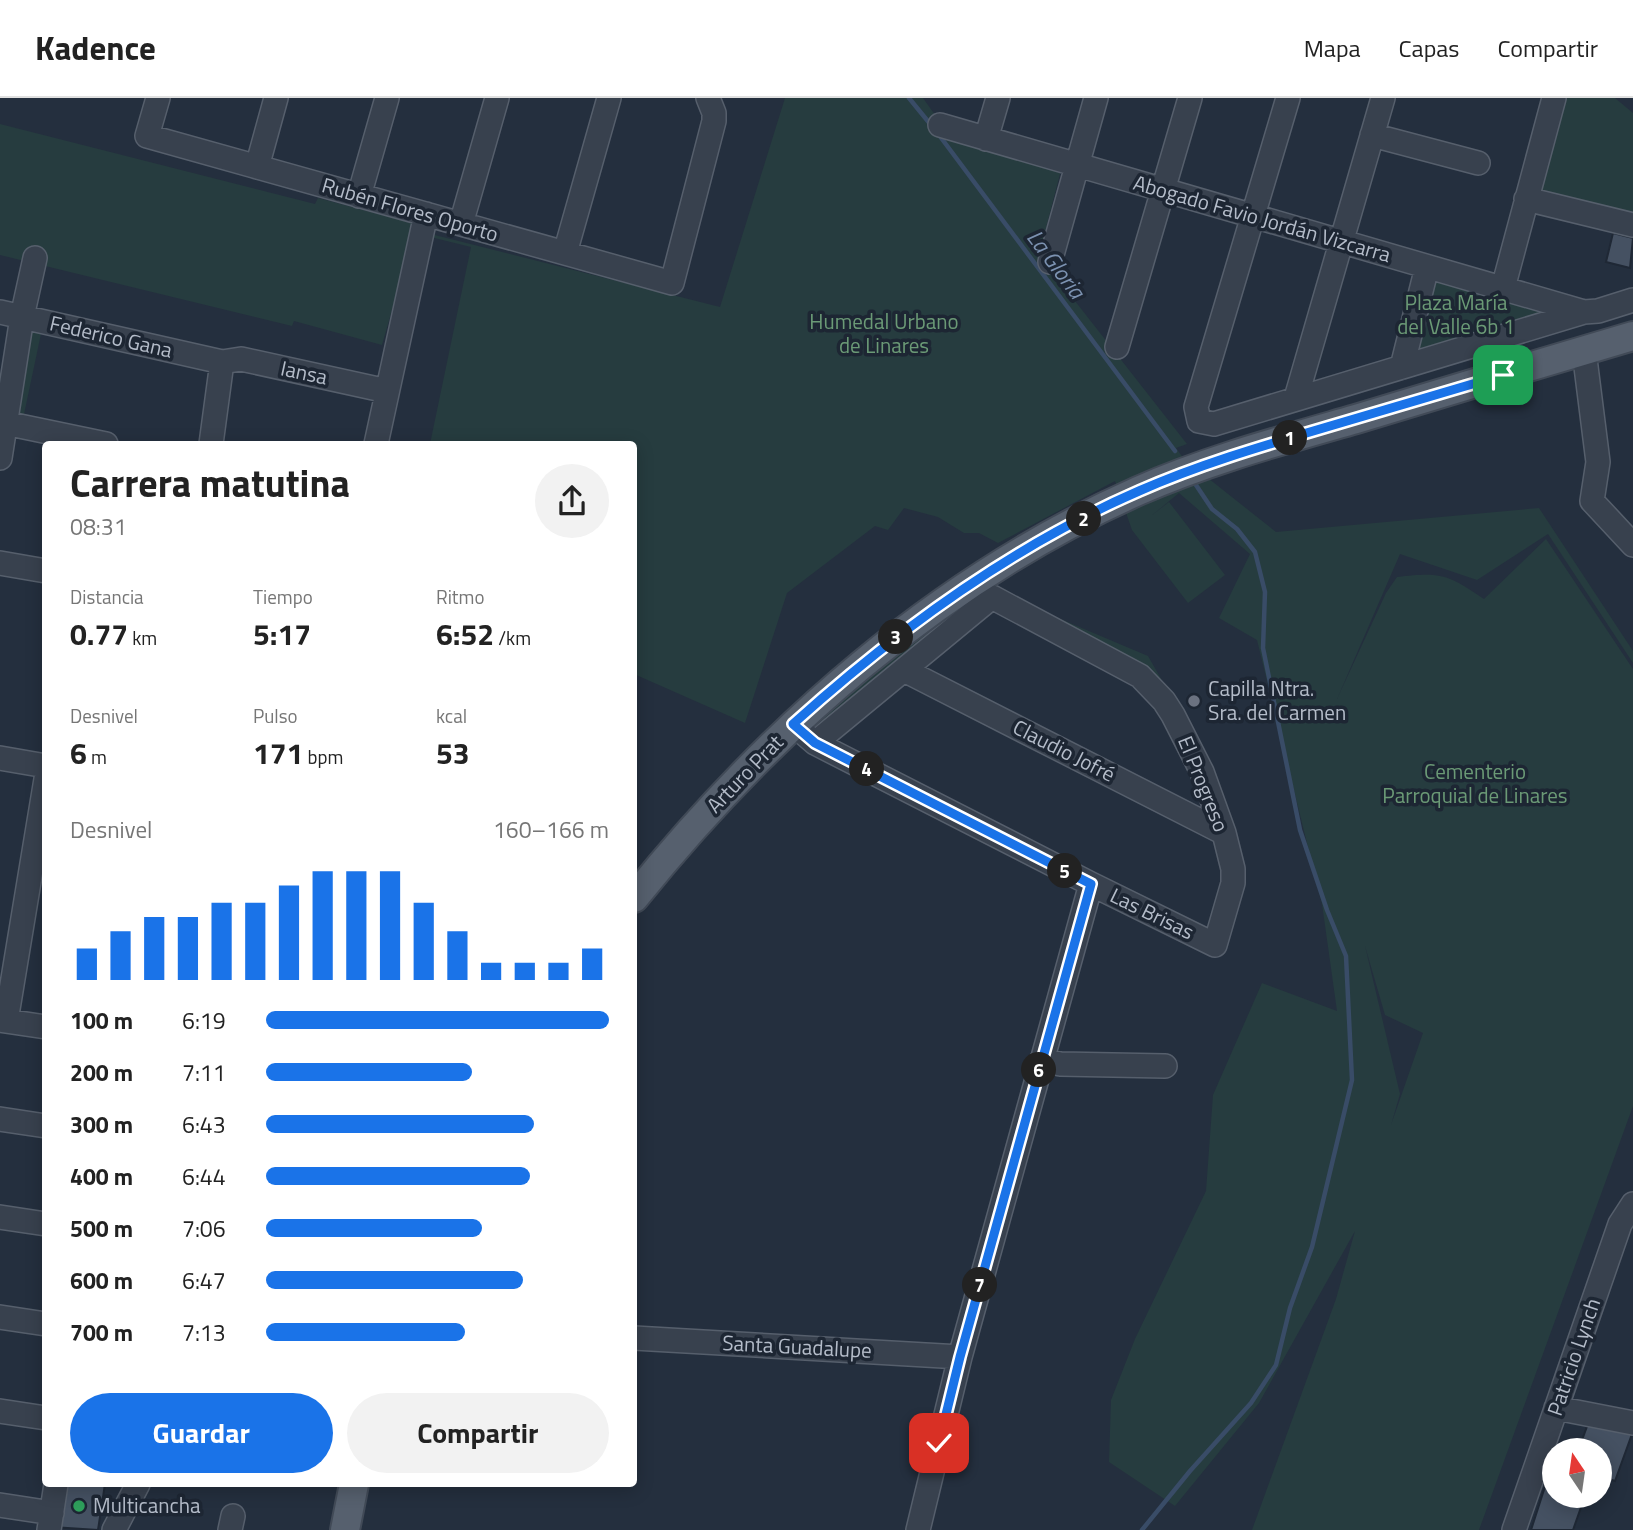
<!DOCTYPE html>
<html lang="es">
<meta charset="utf-8">
<style>
:root{--surface:#fff;--page:#f2f2f2;--text:#222;--muted:#767676;--line:#e0e0e0;--accent:#1a73e8}
body{margin:0;font-family:"Titillium Web",sans-serif;background:var(--page);color:var(--text);height:100vh;display:flex;flex-direction:column;font-size:26px;white-space:nowrap}
*{box-sizing:border-box;margin:0}
p{font-size:23px;color:var(--muted)}
.icon{flex:none;width:38px;height:38px;fill:none;stroke:currentColor;stroke-width:2;stroke-linecap:round;stroke-linejoin:round}
.map{position:relative;flex:1;overflow:hidden}
.drawer{position:absolute;left:42px;top:343px;width:595px;height:1046px;display:flex;flex-direction:column;background:var(--surface);border-radius:7px;box-shadow:0 4px 18px #0003}
.drawer>*{flex:none}
.needle{width:46px;rotate:347deg}
.buttons{position:absolute;left:1542px;top:1340px;display:grid;gap:14px}
.buttons a{display:grid;place-items:center;width:70px;height:70px;border-radius:50%;background:var(--surface);box-shadow:0 4px 18px #0003;font-size:35px}
.pin{position:absolute;display:grid;place-items:center;width:60px;height:60px;color:#fff;margin:-30px;border-radius:14px;box-shadow:0 4px 10px #0006}
.km{position:absolute;width:35px;height:35px;margin:-18px;border-radius:50%;background:#222;color:#fff;font-size:19px;line-height:35px;text-align:center}
.round{display:grid;place-items:center;flex:none;width:74px;height:74px;border-radius:37px;background:var(--page)}
.head{display:flex;align-items:center;justify-content:space-between;height:119px;padding:0 28px}
h1{font-size:38px;font-weight:700;line-height:52px}
.metrics{display:grid;grid-template-columns:repeat(3,1fr);gap:10px;height:119px;padding:7px 28px}
.metrics div{display:grid;align-content:center}
.metrics b{font-size:30px;font-weight:700}
.metrics small{font-size:19px;font-weight:400}
.metrics p{font-size:19px}
.chart{height:196px;padding:14px 28px}
.chart p{display:flex;justify-content:space-between}
.chart svg{width:100%;height:126px;margin-top:7px;stroke:var(--accent);stroke-width:6}
.button{display:flex;gap:14px;margin-top:auto;padding:14px 28px}
.button a{flex:1;height:80px;border-radius:42px;background:var(--accent);color:#fff;font-size:28px;font-weight:700;line-height:80px;text-align:center}
.button a+a{background:var(--page);color:var(--text)}
ul{padding:0 28px;list-style:none;font-size:23px}
li{display:grid;grid-template-columns:112px 84px 1fr;align-items:center;height:52px}
li i{height:18px;border-radius:9px;background:var(--accent)}
header{display:flex;align-items:center;gap:42px;box-sizing:border-box;height:98px;padding:0 35px;background:var(--surface);border-bottom:2px solid var(--line)}
header strong{font-size:33px}
nav{display:flex;gap:38px;margin-inline-start:auto;font-size:24px}
.map>svg:first-child{display:block}
</style>
<header>
<strong>Kadence</strong>
<nav><a>Mapa</a><a>Capas</a><a>Compartir</a></nav>
</header>
<div class="map">
<svg width="1633" height="1432" viewBox="0 0 1633 1432">
<rect width="100%" height="100%" fill="#242f3e"/>
<!-- green -->
<path fill="#263c3f" fill-rule="evenodd" d="M785 0H923L952 41 1061 72 1039 157 1187 346 1176 350 1184 361 1276 434 1539 410 1633 553V565L1548 436 1477 482 1400 456 1337 601 1386 495 1397 479C1441 474 1447 476 1484 501L1546 441 1633 571V1008L1479 1432H1252L1336 1201 1355 1133 1259 1305 1175 1408 1109 1364 1111 1302 1135 1241 1206 1093 1213 997 1262 885 1337 913 1322 806 1257 542 1219 520 1250 456 1179 395 1151 418 1169 404 1225 477 1188 505 1132 432 1115 383 998 445 979 435H964L938 419 904 410 888 432 875 428 787 495 745 625 634 576V346H430L471 149 414 135 382 247 294 223 292 228 0 157V26L315 106 318 100 416 126 415 132 720 209ZM1365 848 1385 917 1423 935 1391 1027 1400 996Z
M1558 0H1615L1633 15V120L1530 96Z
M1434 179 1564 219 1412 263Z
M25 227 42 231 23 321 12 319Z
M979 492 982 498 817 636 809 630 902 546Z
M1008 499 1148 558 1172 600 1165 601Z"/>
<g fill="none" stroke-linecap="round" stroke-linejoin="round">
<!-- stream -->
<path stroke="#394c67" stroke-width="4.5" d="M909 0 931 27
M939 37 1175 353
M1142 1432 1190 1373 1251 1305 1276 1267 1290 1210 1312 1149 1352 982 1346 858 1327 812 1300 732 1263 550 1265 494 1255 454 1237 431 1212 411 1194 384"/>
</g>
<!-- building -->
<path fill="#455162" stroke="#1f2835" stroke-width="2" d="M1613 135 1633 140 1630 170 1606 164Z
M1589 1323 1632 1336 1615 1383 1600 1378V1353H1578Z
M1551 1370 1554 1371V1398H1585L1573 1432H1531Z
M59 1386H105L98 1432 52 1429Z"/>
<g fill="none" stroke-linecap="round" stroke-linejoin="round">
<!-- minor casing -->
<g stroke="#565f6c" stroke-width="26">
<path id="minor" d="M158 0 147 38 672 185 714 23V15L708 0
M1288 0 1196 309 1199 323 1214 326 1584 214 1598 213 1633 202
M940 27 1584 214
M1372 37 1478 65
M986 41 998 0
M257 69 276 0
M359 98 387 0
M1526 101 1633 127
M461 126 497 0
M565 155 609 0
M1050 164 1096 0
M1503 190 1554 0
M0 214 222 264 241 261 387 293
M1117 249 1190 0
M1584 253 1598 364 1592 403 1633 447
M1402 269 1427 169
M1296 300 1383 0
M5 325 106 346
M211 346 222 264
M376 346 426 116
M0 360 22 219 35 160
M0 465 46 473
M904 572 1224 735
M793 626 815 645 1091 786 1215 847 1233 785V771L1224 735 1202 674 1173 617 1164 603 1140 578 992 499 815 645
M0 660 46 668
M0 922 46 929
M6 923 46 681
M1042 961 1060 966 1165 968
M0 1021 46 1028
M0 1119 46 1126
M0 1219 46 1226
M634 1240 960 1259
M1556 1310 1633 1325
M0 1313 46 1320
M0 1407 52 1415
M49 1432 56 1386
M114 1432 138 1386
M230 1432 233 1418
M918 1432 960 1259 1091 786
M1514 1432 1620 1126 1633 1106"/>
</g>
<!-- major casing -->
<g stroke="#414a57" stroke-width="32">
<path id="major" d="M634 800C770 631 938 482 1138 393 1208 362 1283 342 1356 321 1448 293 1541 265 1633 238
M345 1432 354 1386"/>
</g>
<!-- minor -->
<use href="#minor" stroke="#38414e" stroke-width="23"/>
<!-- major -->
<use href="#major" stroke="#56606e" stroke-width="28"/>
</g>
<g fill="none" stroke-linecap="round" stroke-linejoin="round">
<!-- route casing -->
<g stroke="#fff" stroke-width="14">
<path id="route" d="M939 1345 960 1259 1091 786 815 645 793 626C896 533 1010 449 1139 393 1198 367 1259 349 1320 331 1381 313 1442 295 1503 277"/>
</g>
<!-- route -->
<use href="#route" stroke="#1a73e8" stroke-width="9"/>
</g>
<!-- markers -->
<circle fill="#6b7280" stroke="#1d2633" stroke-width="2.5" cx="1194" cy="603" r="7"/>
<circle fill="#2e9e5b" stroke="#1d2633" stroke-width="2.5" cx="79" cy="1408" r="7"/>
<g text-anchor="middle" stroke-width="7" stroke-linejoin="round" paint-order="stroke">
<!-- street labels -->
<g font-size="21" fill="#b4bcc9" stroke="#1d2633">
<text transform="translate(410 112) rotate(16)" y="7">Rubén Flores Oporto</text>
<text transform="translate(1262 121) rotate(16)" y="7">Abogado Favio Jordán Vizcarra</text>
<text transform="translate(111 239) rotate(13)" y="7">Federico Gana</text>
<text transform="translate(304 275) rotate(12)" y="7">Iansa</text>
<text transform="translate(1064 653) rotate(27)" y="7">Claudio Jofré</text>
<text transform="translate(745 676) rotate(-46)" y="7">Arturo Prat</text>
<text transform="translate(1203 686) rotate(68)" y="7">El Progreso</text>
<text transform="translate(1152 816) rotate(26)" y="7">Las Brisas</text>
<text transform="translate(797 1249) rotate(3)" y="7">Santa Guadalupe</text>
<text transform="translate(1574 1259) rotate(-71)" y="7">Patricio Lynch</text>
</g>
<!-- park labels -->
<g font-size="21" fill="#6b9a76" stroke="#1d2633">
<text x="1456" y="212">Plaza María<tspan x="1456" dy="24">del Valle 6b 1</tspan></text>
<text x="884" y="231">Humedal Urbano<tspan x="884" dy="24">de Linares</tspan></text>
<text x="1475" y="681">Cementerio<tspan x="1475" dy="24">Parroquial de Linares</tspan></text>
</g>
<!-- poi labels -->
<g font-size="21" fill="#b4bcc9" stroke="#1d2633" text-anchor="start">
<text x="1208" y="598">Capilla Ntra.<tspan x="1208" dy="24">Sra. del Carmen</tspan></text>
<text x="93" y="1415">Multicancha</text>
</g>
<!-- water labels -->
<g font-size="23" font-style="italic" fill="#7c92b1" stroke="#1d2633">
<text transform="translate(1056 166) rotate(53)" y="8">La Gloria</text>
</g>
</g>
</svg>
<div class="buttons">
<a><svg class="needle" viewBox="-14 -14 28 28"><path d="M0-13l5 13h-10z" fill="#e53935"/><path d="M0 13l5-13h-10z" fill="#767676"/></svg></a>
</div>
<div class="pin" style="left:1503px;top:277px;background:#1e9e55"><svg class="icon" aria-label="arrive" viewBox="0 0 24 24"><path d="M6 21V4h12l-3 4 3 4H6"/></svg></div>
<div class="pin" style="left:939px;top:1345px;background:#d93025"><svg class="icon" aria-label="check" viewBox="0 0 24 24"><path d="M5 12l5 5 9-10"/></svg></div>
<b class="km" style="left:1290px;top:340px">1</b>
<b class="km" style="left:1084px;top:421px">2</b>
<b class="km" style="left:896px;top:539px">3</b>
<b class="km" style="left:867px;top:671px">4</b>
<b class="km" style="left:1065px;top:773px">5</b>
<b class="km" style="left:1039px;top:972px">6</b>
<b class="km" style="left:980px;top:1187px">7</b>
<section class="drawer">
<div class="head"><div><h1>Carrera matutina</h1><p>08:31</p></div><a class="round"><svg class="icon" aria-label="share" viewBox="0 0 24 24"><path d="M12 15V3M7 8l5-5 5 5M5 13v7h14v-7"/></svg></a></div>
<div class="metrics">
<div><p>Distancia</p><b>0.77<small> km</small></b></div>
<div><p>Tiempo</p><b>5:17</b></div>
<div><p>Ritmo</p><b>6:52<small> /km</small></b></div>
</div>
<div class="metrics">
<div><p>Desnivel</p><b>6<small> m</small></b></div>
<div><p>Pulso</p><b>171<small> bpm</small></b></div>
<div><p>kcal</p><b>53</b></div>
</div>
<div class="chart"><p><span>Desnivel</span>160–166 m</p>
<svg viewBox="0 0 160 44" preserveAspectRatio="none"><path d="M5 44V33M15 44V27M25 44V22M35 44V22M45 44V17M55 44V17M65 44V11M75 44V6M85 44V6M95 44V6M105 44V17M115 44V27M125 44V38M135 44V38M145 44V38M155 44V33"/></svg>
</div>
<ul>
<li><b>100 m</b>6:19<i style="width:100%"></i></li>
<li><b>200 m</b>7:11<i style="width:60%"></i></li>
<li><b>300 m</b>6:43<i style="width:78%"></i></li>
<li><b>400 m</b>6:44<i style="width:77%"></i></li>
<li><b>500 m</b>7:06<i style="width:63%"></i></li>
<li><b>600 m</b>6:47<i style="width:75%"></i></li>
<li><b>700 m</b>7:13<i style="width:58%"></i></li>
</ul>
<div class="button"><a>Guardar</a><a>Compartir</a></div>
</section>
</div>
